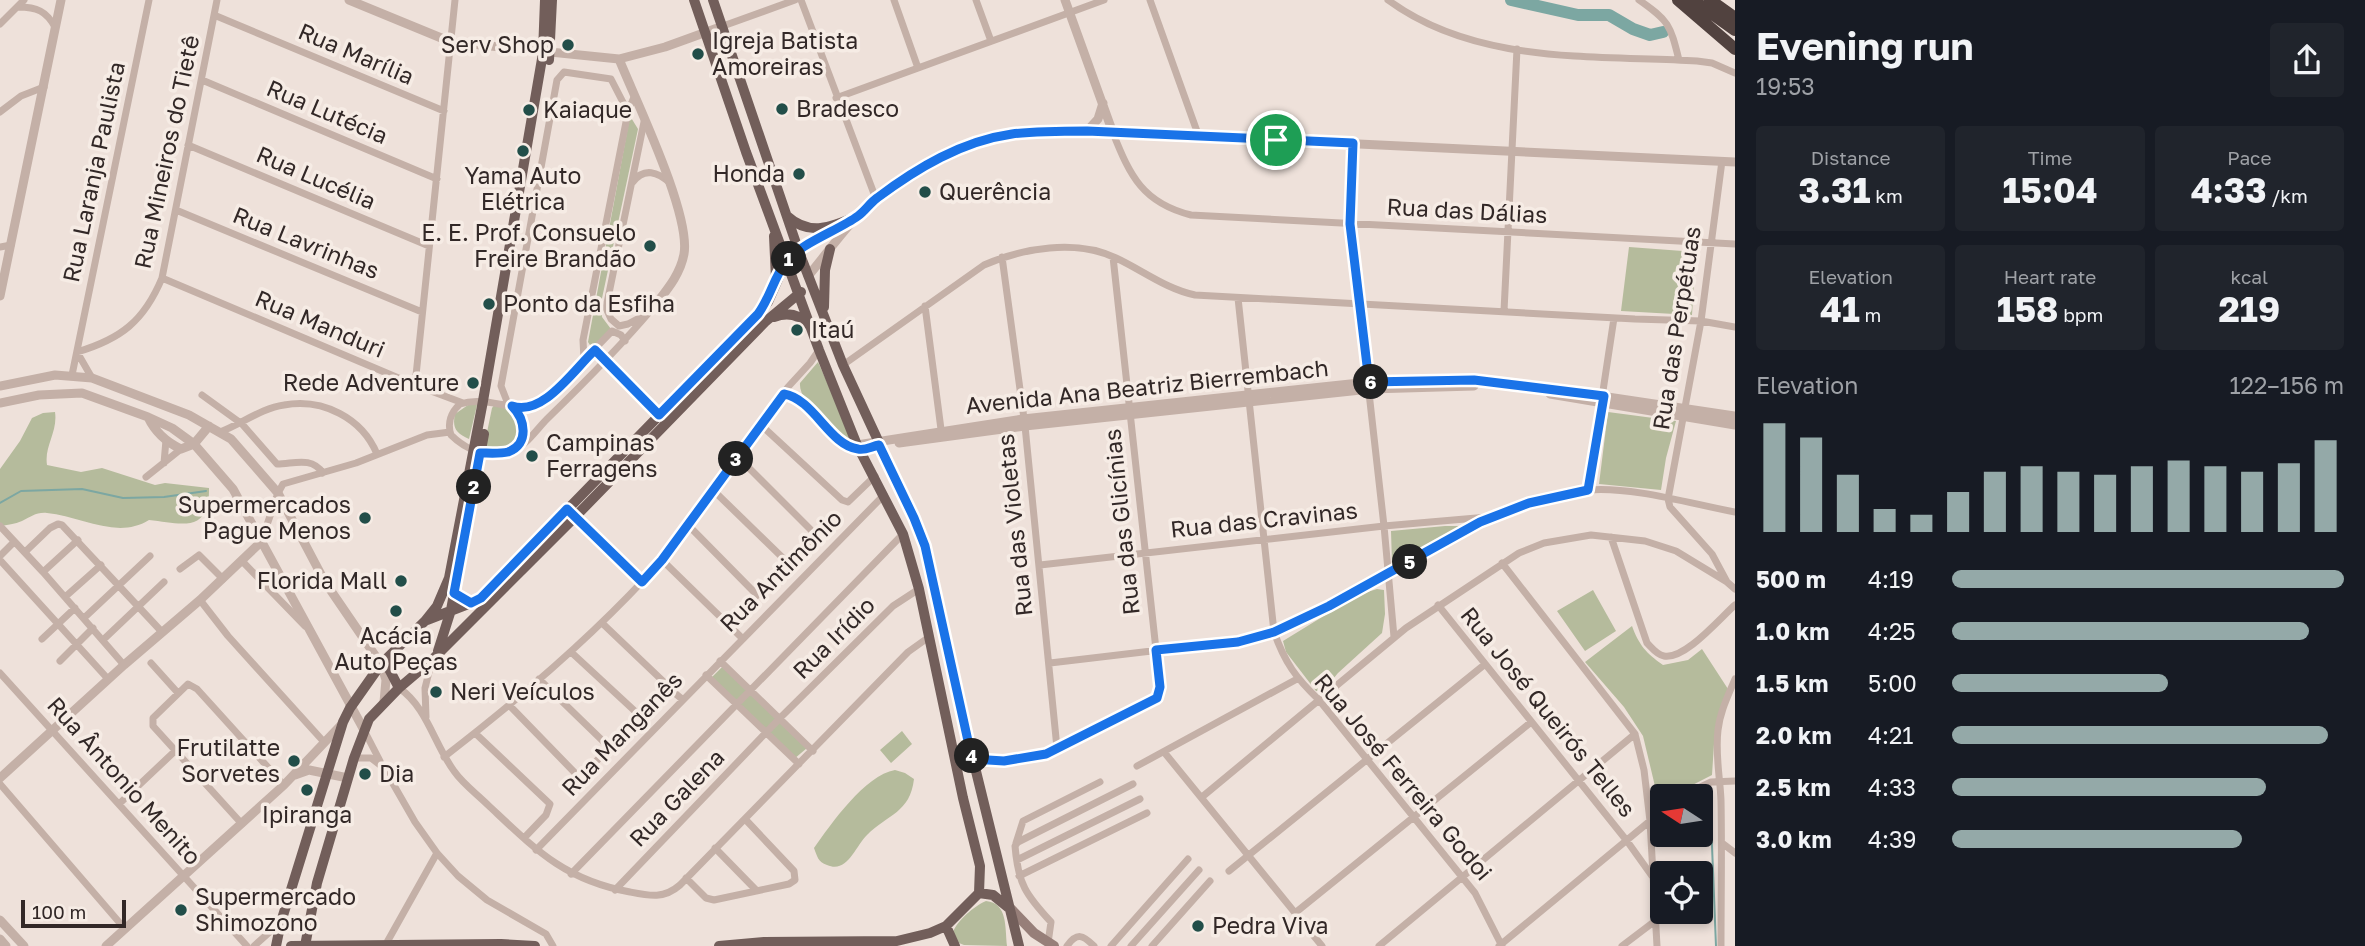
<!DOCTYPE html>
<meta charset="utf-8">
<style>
:root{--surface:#171b24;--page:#20242c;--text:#f1f3f6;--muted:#9ea1a6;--accent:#94a9a8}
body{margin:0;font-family:"Golos Text",sans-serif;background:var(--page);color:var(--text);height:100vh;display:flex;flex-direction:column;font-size:26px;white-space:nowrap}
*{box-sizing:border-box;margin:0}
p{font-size:23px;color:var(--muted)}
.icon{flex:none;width:38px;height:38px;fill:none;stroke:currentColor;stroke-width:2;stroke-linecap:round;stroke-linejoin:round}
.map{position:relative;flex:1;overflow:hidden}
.sheet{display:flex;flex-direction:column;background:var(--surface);width:630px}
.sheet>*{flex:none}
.needle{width:46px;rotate:282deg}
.tools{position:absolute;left:1650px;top:784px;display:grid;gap:14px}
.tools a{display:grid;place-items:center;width:63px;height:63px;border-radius:7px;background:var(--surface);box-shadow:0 4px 10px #0003;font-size:35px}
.scale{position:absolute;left:21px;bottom:18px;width:105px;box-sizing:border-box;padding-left:7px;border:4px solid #322827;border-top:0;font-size:19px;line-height:24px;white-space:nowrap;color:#322827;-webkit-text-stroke:5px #f6ece5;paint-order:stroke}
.pin{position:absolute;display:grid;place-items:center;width:60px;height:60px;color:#fff;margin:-30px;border:4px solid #fff;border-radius:50%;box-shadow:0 2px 7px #0007}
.km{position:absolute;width:35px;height:35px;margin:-18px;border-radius:50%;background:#222;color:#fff;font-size:19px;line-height:35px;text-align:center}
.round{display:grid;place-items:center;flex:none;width:74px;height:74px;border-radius:7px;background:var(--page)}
.summary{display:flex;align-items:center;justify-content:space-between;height:119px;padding:0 21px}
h1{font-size:38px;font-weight:700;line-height:52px}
.metrics{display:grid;grid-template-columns:repeat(3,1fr);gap:10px;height:119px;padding:7px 21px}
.metrics div{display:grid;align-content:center;border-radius:7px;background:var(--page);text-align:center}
.metrics b{font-size:35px;font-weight:700}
.metrics small{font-size:19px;font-weight:400}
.metrics p{font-size:19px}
.chart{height:196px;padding:14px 21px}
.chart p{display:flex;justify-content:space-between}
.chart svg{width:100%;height:126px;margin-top:7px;stroke:var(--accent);stroke-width:6}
ul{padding:0 21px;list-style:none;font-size:23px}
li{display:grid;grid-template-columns:112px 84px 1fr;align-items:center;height:52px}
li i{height:18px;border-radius:9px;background:var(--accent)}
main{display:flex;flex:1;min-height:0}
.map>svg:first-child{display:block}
</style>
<main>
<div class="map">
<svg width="1735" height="946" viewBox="0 0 1735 946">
<rect width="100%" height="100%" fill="#eee1da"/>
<!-- green -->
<path fill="#b5bb9c" d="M630 116 638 129 601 303 602 317 611 329 592 348 588 342Z
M1629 247 1696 252 1692 315 1621 311Z
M818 362 856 447C838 438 798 403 800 383Z
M495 404 506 406 518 422C520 443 507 451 488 449L485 442 492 408Z
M468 405H477L469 439C456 433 452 428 455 414Z
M55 412C58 432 44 446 47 465L81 472 102 468 155 485 165 483 209 488C210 535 180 523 149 520 117 540 81 516 47 513 36 512 31 517 22 521 15 524 7 525 0 526V469L20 441 32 418 43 413Z
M1608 412 1676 421 1666 458 1661 490 1599 484Z
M1445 526H1463C1439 534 1418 558 1392 563L1391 531Z
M1377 589 1384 590 1385 614 1382 633 1338 673 1323 691H1316L1286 652 1283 641 1358 595Z
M1593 590 1616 631 1585 651 1557 611Z
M1632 626C1639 645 1646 653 1663 665L1688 660 1702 649 1728 689 1714 744 1712 775 1671 796H1662V801L1659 803 1643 736 1624 707 1585 662Z
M723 666 807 748 794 759 711 678Z
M902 731 912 744 891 763 880 750Z
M895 770 905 773 914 779C910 813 888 814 867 835 855 847 847 874 827 865 818 862 817 856 814 848 831 824 865 775 895 770Z
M986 901C1008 903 1005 928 1007 946L964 945 959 943 953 932C957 921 974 906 986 901Z"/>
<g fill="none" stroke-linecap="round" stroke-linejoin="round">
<!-- stream -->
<path stroke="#7ca7a2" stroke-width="2" d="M0 503 21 491 82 489 123 498 164 497 206 491
M1711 821 1716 946"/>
<!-- river -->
<path stroke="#7ca7a2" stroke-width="12" d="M1511 0 1578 15H1609L1633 29 1650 35 1663 32"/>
<!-- minor -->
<path stroke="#c4b0a7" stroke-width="7" d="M801 0 876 199
M894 0 918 68
M976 0 991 41
M1150 0 1199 137
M1388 0C1476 65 1594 55 1697 61L1712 63 1735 73
M1639 0C1669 21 1670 24 1679 60
M18 7C37 7 46 11 55 27
M214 15 444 111
M0 24 24 0
M723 26 795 0
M202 80 437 179
M836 98 1104 0
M0 112 21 96 44 87
M1113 133C1130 176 1143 203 1191 215L1735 244
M1353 143 1350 224 1384 526 1394 637
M188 145 429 246
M633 182C644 167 658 172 670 183
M176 210 422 312
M0 247 11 245
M1002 257 1025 426 1057 748
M162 278 415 385 463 403
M1238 298 1274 632C1285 663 1296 678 1319 700L1475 893 1502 946
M925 306 942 437
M1504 311 1517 49
M643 316 628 324 619 326 611 319 606 308 644 122
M625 341 621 335 612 331 545 400C518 418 491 394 460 404 451 412 447 423 451 435 467 451 488 458 511 452 524 448 537 429 547 419 583 384 619 348 652 309
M77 352C121 339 144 321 162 278L217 0
M77 352 92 378
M584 360 583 340 628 112 634 97
M843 365 984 265C1023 248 1076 239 1116 258 1142 270 1166 289 1195 295L1635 319 1701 321 1735 327
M72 375 149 0
M415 385 455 0
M784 394C816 400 828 442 860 450
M202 395 242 424 277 464C294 464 311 456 323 473
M508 404 501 386 557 80 564 72 611 79 628 112
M513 407C526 419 526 432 516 446
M761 425 842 500 848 502 875 476
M220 432C241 424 262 408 284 405 323 398 362 418 377 454
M164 463 166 440
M146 477 181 449
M713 490 786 561 791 563C801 557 814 546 815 534L738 457
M1588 490 1614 318
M1668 499 1701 321 1722 161
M1668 499 1670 507 1712 554 1727 582 1735 589
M572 514 642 582
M687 524 757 595 730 624
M0 526 43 572 124 665
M1611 537 1647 643C1652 648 1657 655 1664 656 1685 660 1720 618 1735 605
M261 542 278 493 283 484 356 463 427 435 450 432
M25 552 50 528 58 524 62 525 162 632
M0 556 14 542
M0 560 108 679
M662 560 742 638
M242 561 305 626
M1502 563 1635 734 1644 770 1650 821 1657 946
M1040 565 1384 526 1488 517
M180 569 199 555 223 579
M43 572 78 540
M65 597 101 565
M200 600 228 636 324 742
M1438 605 1627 841 1652 876
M84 618 150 556
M42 639 75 608
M103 640 164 582
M571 652 638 714H642C651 707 667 696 666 684L602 623
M60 661 93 628
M720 661 813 751
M151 663 178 693
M1050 663C1092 658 1134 653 1177 648 1210 645 1245 644 1276 632 1378 591 1477 500 1588 490 1631 486 1692 504 1735 512
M0 673 247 946
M706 675 799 764
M666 686 682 699
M399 688C427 707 434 744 454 771 463 784 477 794 488 805 535 849 564 880 630 892 650 896 664 899 680 885L908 652 929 637
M509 705 577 775H583L607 750 608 746 539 679
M426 717 425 688 432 660
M365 732 380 761
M475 733 550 804 546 815 524 838
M1164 752 1322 946
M444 757C522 697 597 633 662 560L788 387 810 363 819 350
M354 758H371L384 768 415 822 437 853 458 876 487 900 546 934 553 946
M973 759 1005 761 1046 754 1157 698 1160 692 1159 677 1113 257
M1137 766 1297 679
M0 784 125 929
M1682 796 1711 782 1735 781
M1202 797 1406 628 1519 553 1544 543 1591 535 1645 541 1676 551 1727 582
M119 804 175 751
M242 824 153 726V718L188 684 197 689 284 785
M1016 843 1023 821 1100 782
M1722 843 1735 853
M715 848 756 890
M536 850 884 495
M1017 860 1140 799
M1229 871 1484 665
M571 874 903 534
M1019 876 1147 813
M686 878 706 898 714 900 789 884 795 880 794 871 745 819
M615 890 780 718 893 606 919 589
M1295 913 1530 723
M1048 943 1051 922C1026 895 1018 884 1015 846L1018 842 1133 784
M386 944 437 853
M254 946 281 922
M1067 946C1077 932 1083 935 1094 946
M1111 946 1188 859
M1131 946 1199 870
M1152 946 1210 881
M1379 946 1635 734
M1499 946 1662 811
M1622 946 1655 921
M1721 946C1721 897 1722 849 1721 800 1720 777 1715 754 1718 730 1720 712 1728 696 1735 679"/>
<!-- tertiary -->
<path stroke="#c4b0a7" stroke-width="9" d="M349 0 451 42 619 59 665 47 723 26
M1065 0 1113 133
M619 59C636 101 691 214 684 254 680 276 665 292 652 309
M1087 131 1098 119 1103 103
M799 252 841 226
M808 276C830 250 849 221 876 199 914 168 962 141 1011 134 1036 131 1062 131 1087 131L1735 162
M0 296 61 0
M605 361 663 419
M0 386 55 375 92 378 189 415 231 439 278 493 325 582 381 664 386 680 384 702
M1550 394 1735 425
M0 403 39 395 82 393 148 417 172 428 194 444 233 489 364 730
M148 417C155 432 166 442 181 449L194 444 209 426
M899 443 1025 426 1370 389 1474 386
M857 445 1023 419 1369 382 1442 379 1474 380 1554 389 1735 416
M295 775 309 770 348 778
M0 778 124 665 200 600 261 542
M0 920 24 946
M0 939 6 946
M106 946 284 785 342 724"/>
<!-- secondary -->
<path stroke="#977f79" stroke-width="10" d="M1011 909 1034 933 1054 946"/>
<!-- primary -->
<path stroke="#725e5a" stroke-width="10" d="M694 0 746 152 819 350 857 445 903 534 919 589 963 798 980 866 979 893
M713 0 799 252 843 365 914 518 924 546 973 759 1019 946
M549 60 552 0
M787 216C810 237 832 227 858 216
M774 236 776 279
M824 307 825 270 830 249
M774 317C787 312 799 314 809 325
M427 620 471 603 486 593 758 314 768 302 786 261 790 258
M438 651 451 610 484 434
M394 655 389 669 399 688
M979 893 993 895 1009 908
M946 926 955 946
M276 946 281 922 343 722 350 708 381 664 425 621 437 606 449 578 483 401 543 53 545 0
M291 946 501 944 535 946
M305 946 317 883 354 758 369 719 399 688 432 660 575 517 765 322 801 292
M719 946 764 942 897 941 930 933 946 926 979 893"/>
<!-- motorway -->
<path stroke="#51423f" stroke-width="12" d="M1678 0 1735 49
M1693 0 1735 30
M1710 0 1735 18"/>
</g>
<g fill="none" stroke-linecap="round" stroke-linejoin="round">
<!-- route casing -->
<g stroke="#fff" stroke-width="14">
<path id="route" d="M1087 131 1353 143 1350 224 1369 382 1474 380 1604 396 1588 490 1529 503 1480 522 1329 606 1274 632 1238 642 1156 650 1160 687 1157 698 1046 754 1004 761 972 759 925 546 914 518 879 445C872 446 865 451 858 449 829 445 814 399 784 394L662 560 642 582 567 509 481 598 471 603 454 593 480 453C488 453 500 454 508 452 530 444 525 419 512 406 543 417 574 369 595 350L659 415 758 314C770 298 774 277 786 262 799 244 839 230 858 216 865 211 870 203 877 198 917 168 962 141 1012 134 1036 131 1062 131 1087 131Z"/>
</g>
<!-- route -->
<use href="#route" stroke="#1a73e8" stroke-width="9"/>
</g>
<!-- markers -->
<g fill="#224e49" stroke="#f6ece5" stroke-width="2.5">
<circle cx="568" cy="45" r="7"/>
<circle cx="698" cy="54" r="7"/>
<circle cx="782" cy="109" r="7"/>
<circle cx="529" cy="110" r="7"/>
<circle cx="523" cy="151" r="7"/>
<circle cx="799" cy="174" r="7"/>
<circle cx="925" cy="192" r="7"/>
<circle cx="650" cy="246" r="7"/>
<circle cx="489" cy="304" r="7"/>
<circle cx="797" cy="330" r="7"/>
<circle cx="473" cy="383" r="7"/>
<circle cx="532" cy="456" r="7"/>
<circle cx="365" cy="518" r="7"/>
<circle cx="401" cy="581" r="7"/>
<circle cx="396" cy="611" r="7"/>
<circle cx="436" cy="692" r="7"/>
<circle cx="294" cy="761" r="7"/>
<circle cx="365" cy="774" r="7"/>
<circle cx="307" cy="790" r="7"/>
<circle cx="181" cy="910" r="7"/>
<circle cx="1198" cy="926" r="7"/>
</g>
<g text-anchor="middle" stroke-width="7" stroke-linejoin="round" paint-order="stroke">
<!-- poi labels -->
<g font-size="23" fill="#322827" stroke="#f6ece5" text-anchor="start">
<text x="712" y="49">Igreja Batista<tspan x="712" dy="26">Amoreiras</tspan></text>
<text x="554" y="53" text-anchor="end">Serv Shop</text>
<text x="796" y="117">Bradesco</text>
<text x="543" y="118">Kaiaque</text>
<text x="785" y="182" text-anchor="end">Honda</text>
<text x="523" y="184" text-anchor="middle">Yama Auto<tspan x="523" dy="26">Elétrica</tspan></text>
<text x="939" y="200">Querência</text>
<text x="636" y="241" text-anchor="end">E. E. Prof. Consuelo<tspan x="636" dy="26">Freire Brandão</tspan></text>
<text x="503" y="312">Ponto da Esfiha</text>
<text x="811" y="338">Itaú</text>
<text x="459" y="391" text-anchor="end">Rede Adventure</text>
<text x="546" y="451">Campinas<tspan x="546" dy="26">Ferragens</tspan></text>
<text x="351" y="513" text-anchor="end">Supermercados<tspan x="351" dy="26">Pague Menos</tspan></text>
<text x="387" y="589" text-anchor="end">Florida Mall</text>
<text x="396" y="644" text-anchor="middle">Acácia<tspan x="396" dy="26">Auto Peças</tspan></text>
<text x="450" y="700">Neri Veículos</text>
<text x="280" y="756" text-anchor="end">Frutilatte<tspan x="280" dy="26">Sorvetes</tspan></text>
<text x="379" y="782">Dia</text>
<text x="307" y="823" text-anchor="middle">Ipiranga</text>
<text x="195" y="905">Supermercado<tspan x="195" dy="26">Shimozono</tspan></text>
<text x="1212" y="934">Pedra Viva</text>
</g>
<!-- street labels -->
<g font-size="23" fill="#322827" stroke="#f6ece5">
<text transform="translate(356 54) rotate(23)" y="8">Rua Marília</text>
<text transform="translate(327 112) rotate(23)" y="8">Rua Lutécia</text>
<text transform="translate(167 152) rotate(-78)" y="8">Rua Mineiros do Tietê</text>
<text transform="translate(94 172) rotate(-78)" y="8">Rua Laranja Paulista</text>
<text transform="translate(316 178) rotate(23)" y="8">Rua Lucélia</text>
<text transform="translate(1467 211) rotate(3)" y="8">Rua das Dálias</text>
<text transform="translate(306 243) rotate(22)" y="8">Rua Lavrinhas</text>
<text transform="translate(320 324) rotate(23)" y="8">Rua Manduri</text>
<text transform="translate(1677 328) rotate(-81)" y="8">Rua das Perpétuas</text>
<text transform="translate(1147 387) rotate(-6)" y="8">Avenida Ana Beatriz Bierrembach</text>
<text transform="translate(1264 520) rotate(-6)" y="8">Rua das Cravinas</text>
<text transform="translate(1122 522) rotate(-96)" y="8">Rua das Glicínias</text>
<text transform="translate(1015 525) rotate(-96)" y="8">Rua das Violetas</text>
<text transform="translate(781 571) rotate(-45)" y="8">Rua Antimônio</text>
<text transform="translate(834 638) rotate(-45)" y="8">Rua Irídio</text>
<text transform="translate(1548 712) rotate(51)" y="8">Rua José Queirós Telles</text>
<text transform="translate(622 734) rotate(-46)" y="8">Rua Manganês</text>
<text transform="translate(1403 777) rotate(50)" y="8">Rua José Ferreira Godoi</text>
<text transform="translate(124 781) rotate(48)" y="8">Rua Ântonio Menito</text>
<text transform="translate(677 798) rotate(-46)" y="8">Rua Galena</text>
</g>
</g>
</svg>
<div class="tools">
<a><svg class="needle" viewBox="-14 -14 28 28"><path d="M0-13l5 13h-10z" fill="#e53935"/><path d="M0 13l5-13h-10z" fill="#9ea1a6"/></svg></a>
<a><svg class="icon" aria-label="locate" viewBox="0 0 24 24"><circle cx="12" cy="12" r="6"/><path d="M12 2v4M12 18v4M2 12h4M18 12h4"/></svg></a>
</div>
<div class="scale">100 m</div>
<div class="pin" style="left:1276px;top:140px;background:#1e9e55"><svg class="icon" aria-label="arrive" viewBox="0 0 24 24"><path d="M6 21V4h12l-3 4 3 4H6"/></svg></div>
<b class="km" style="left:789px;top:259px">1</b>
<b class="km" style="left:474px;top:487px">2</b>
<b class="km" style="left:736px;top:459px">3</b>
<b class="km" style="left:972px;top:756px">4</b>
<b class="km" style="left:1410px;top:562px">5</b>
<b class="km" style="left:1371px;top:382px">6</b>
</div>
<section class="sheet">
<div class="summary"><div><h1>Evening run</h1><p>19:53</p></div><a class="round"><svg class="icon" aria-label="share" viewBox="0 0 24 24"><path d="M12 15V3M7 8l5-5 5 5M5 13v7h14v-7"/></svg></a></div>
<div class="metrics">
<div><p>Distance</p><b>3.31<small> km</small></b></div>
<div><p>Time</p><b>15:04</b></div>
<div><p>Pace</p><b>4:33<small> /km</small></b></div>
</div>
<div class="metrics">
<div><p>Elevation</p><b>41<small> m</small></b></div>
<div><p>Heart rate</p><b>158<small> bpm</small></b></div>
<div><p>kcal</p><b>219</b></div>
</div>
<div class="chart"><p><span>Elevation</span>122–156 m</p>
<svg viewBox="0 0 160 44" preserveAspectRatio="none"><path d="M5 44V6M15 44V11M25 44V24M35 44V36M45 44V38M55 44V30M65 44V23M75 44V21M85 44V23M95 44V24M105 44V21M115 44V19M125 44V21M135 44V23M145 44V20M155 44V12"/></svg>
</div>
<ul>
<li><b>500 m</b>4:19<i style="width:100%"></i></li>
<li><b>1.0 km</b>4:25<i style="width:91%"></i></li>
<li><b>1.5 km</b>5:00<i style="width:55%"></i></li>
<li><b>2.0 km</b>4:21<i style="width:96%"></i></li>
<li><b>2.5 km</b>4:33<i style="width:80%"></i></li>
<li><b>3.0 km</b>4:39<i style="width:74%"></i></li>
</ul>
</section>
</main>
